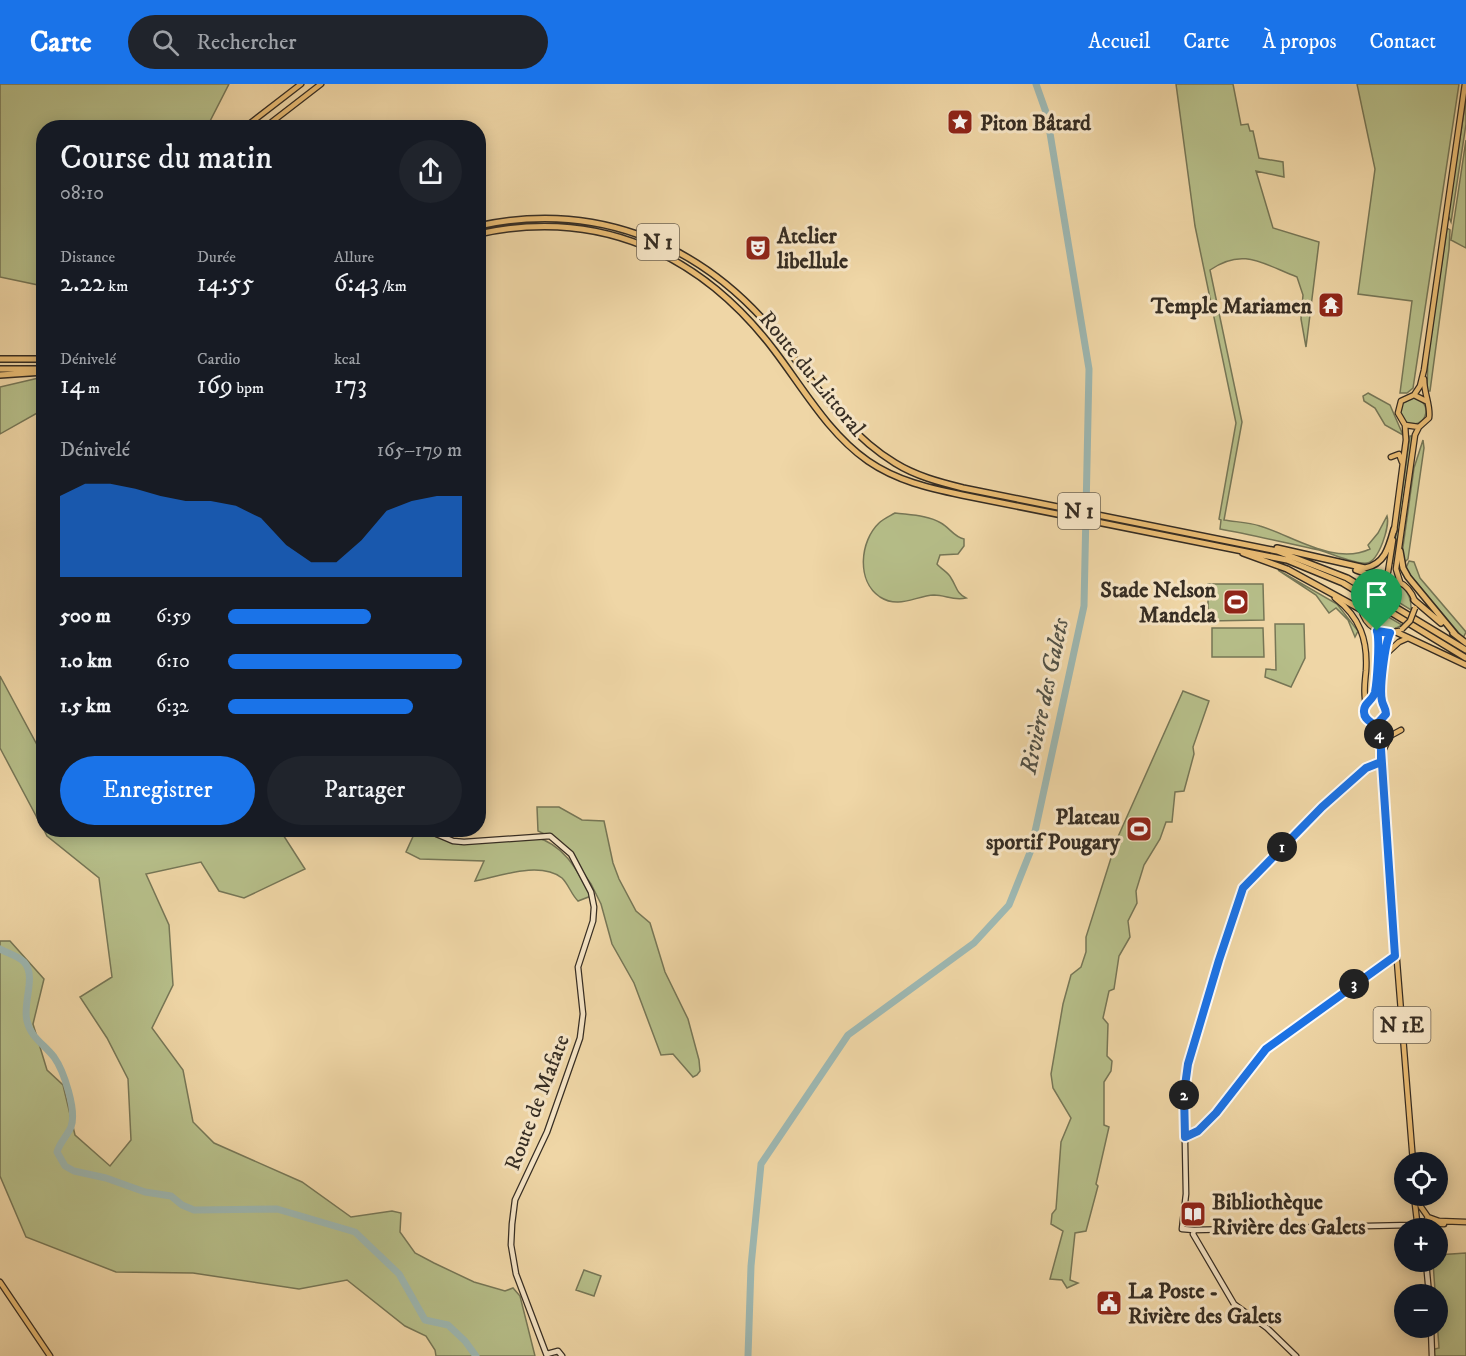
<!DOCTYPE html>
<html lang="fr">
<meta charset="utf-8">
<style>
:root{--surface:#171b24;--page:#20242c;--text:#f1f3f6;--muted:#9ea1a6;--accent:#1a73e8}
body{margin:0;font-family:"IM FELL DW Pica",serif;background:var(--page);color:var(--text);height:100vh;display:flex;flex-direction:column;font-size:22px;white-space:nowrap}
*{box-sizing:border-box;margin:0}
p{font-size:20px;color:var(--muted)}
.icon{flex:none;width:33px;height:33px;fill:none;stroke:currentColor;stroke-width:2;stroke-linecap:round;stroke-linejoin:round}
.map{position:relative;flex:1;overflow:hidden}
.side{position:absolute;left:36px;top:36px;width:450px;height:717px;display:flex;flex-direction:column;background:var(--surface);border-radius:24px;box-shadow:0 3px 15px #0003}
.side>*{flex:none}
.tools{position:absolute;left:1394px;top:1068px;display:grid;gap:12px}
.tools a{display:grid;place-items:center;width:54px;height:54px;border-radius:50%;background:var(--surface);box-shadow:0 3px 15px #0003;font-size:30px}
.pin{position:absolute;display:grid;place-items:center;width:51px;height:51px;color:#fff;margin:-62px -26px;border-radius:50% 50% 50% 0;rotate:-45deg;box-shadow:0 0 6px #0007}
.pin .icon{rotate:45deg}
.km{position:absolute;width:30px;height:30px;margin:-15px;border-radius:50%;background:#222;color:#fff;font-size:16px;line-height:30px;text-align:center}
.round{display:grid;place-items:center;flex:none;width:63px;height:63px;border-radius:32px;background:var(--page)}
.headline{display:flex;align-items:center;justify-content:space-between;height:102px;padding:0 24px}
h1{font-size:33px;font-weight:600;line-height:45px}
.figures{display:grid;grid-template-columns:repeat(3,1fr);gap:9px;height:102px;padding:6px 24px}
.figures div{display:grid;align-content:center}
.figures b{font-size:26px;font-weight:600}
.figures small{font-size:16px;font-weight:400}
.figures p{font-size:16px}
.chart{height:168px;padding:12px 24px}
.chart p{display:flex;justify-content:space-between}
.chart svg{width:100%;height:108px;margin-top:6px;fill:var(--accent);opacity:.7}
.cta{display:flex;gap:12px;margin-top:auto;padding:12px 24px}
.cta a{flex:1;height:69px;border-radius:36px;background:var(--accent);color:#fff;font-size:24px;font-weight:600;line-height:69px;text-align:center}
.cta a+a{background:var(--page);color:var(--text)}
ul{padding:0 24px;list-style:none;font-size:20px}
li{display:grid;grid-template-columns:96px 72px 1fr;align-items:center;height:45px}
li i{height:15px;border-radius:8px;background:var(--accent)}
header{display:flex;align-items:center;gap:36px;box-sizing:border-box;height:84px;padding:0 30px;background:var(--accent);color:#fff}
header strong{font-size:28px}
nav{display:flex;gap:33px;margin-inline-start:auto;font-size:21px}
.search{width:420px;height:54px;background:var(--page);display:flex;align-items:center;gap:15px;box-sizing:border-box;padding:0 21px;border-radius:33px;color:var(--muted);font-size:22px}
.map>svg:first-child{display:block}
</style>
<header>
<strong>Carte</strong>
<div class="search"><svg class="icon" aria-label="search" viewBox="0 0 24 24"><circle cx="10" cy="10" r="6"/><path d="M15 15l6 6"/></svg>Rechercher</div>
<nav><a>Accueil</a><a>Carte</a><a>À propos</a><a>Contact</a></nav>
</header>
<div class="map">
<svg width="1466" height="1272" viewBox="0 0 1466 1272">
<rect width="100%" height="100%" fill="#efd6a6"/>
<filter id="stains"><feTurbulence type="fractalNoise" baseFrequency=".00333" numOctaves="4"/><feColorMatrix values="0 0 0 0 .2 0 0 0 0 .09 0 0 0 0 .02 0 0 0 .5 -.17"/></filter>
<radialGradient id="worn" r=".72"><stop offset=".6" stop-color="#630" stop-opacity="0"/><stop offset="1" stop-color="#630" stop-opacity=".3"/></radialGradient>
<!-- green -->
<path fill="#b6be89" stroke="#767656" stroke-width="1.5" d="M0 0H229L207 43 44 44 43 202 0 193Z
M1176 0H1233L1241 41 1248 40 1250 47H1253L1259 74 1283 78 1284 93 1256 87 1273 144 1319 158 1306 263 1301 235 1303 211 1297 193C1263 180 1243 163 1210 186L1242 338 1224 436C1235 438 1248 438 1260 442 1293 452 1335 482 1370 465L1368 461 1378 449 1387 432C1390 442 1379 477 1367 479 1356 481 1331 469 1319 466 1286 459 1253 451 1220 445L1221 436 1219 435 1236 339 1195 142Z
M1357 0H1459L1413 304 1407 309H1400L1412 217 1358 210 1375 85Z
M1466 15V40L1451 138 1448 131Z
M1466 56V164L1451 156Z
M1447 144 1450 146 1449 165 1430 307H1427L1428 272Z
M43 293V306L40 307 39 328 0 350V303Z
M1368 309 1390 321 1403 351 1385 341 1375 324 1364 317 1363 312Z
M1400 327a13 13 0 1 1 26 0a13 13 0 1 1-26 0Z
M1410 352H1413L1395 480 1392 479Z
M1423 356 1424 364 1408 475 1405 478 1402 470 1414 384Z
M895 429C910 431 928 431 941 439 950 444 954 453 964 455V462L958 470 940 471 937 480C941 485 949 489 951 494 957 503 956 509 966 514 953 517 946 511 934 511 915 512 899 525 880 513 856 497 860 457 879 439 883 435 890 432 895 429Z
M1409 477 1414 478 1420 494 1466 548 1463 554 1410 491 1406 484Z
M1278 486 1337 520 1358 547 1355 553 1348 536 1336 524 1329 529 1316 511Z
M1383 498C1400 496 1412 508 1411 526L1374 503Z
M1208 500H1263L1264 536 1208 537Z
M1363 518 1402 541C1382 554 1365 539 1363 518Z
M1275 540H1304L1305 574 1291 603 1265 593 1266 585 1276 586Z
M1212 544H1263L1264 573H1212Z
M0 592 43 672V745L0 664Z
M1183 607 1209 617 1193 663 1194 670 1184 707 1175 708 1172 738H1166L1160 755 1144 781 1136 807 1137 819 1128 837 1130 853 1119 872 1114 905 1109 907 1103 934 1108 940 1107 972 1112 977 1111 987 1104 998V1041L1109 1043 1096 1100 1098 1102 1086 1147 1075 1149 1070 1196 1078 1199 1067 1204 1062 1196 1050 1195 1063 1147 1051 1140 1052 1130 1056 1125 1061 1058 1071 1034 1053 1004 1051 990 1063 920 1071 891 1081 883 1086 868V853L1117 755Z
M537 723H559L582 736 604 737 613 779 619 795 636 827 650 839 665 888 688 935 699 976 700 987 697 991 693 993 673 970 661 971 634 899 612 860 601 820 591 800 575 777 551 753 538 747Z
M44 746H280L305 785 244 814 219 807 201 778 146 790 169 841 173 901 152 944 183 986 193 1038 214 1059 302 1098 351 1133 392 1127 401 1129 400 1148 415 1169 434 1179 474 1198 505 1207 513 1204 520 1212 535 1272H436L435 1266 426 1252 405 1242 347 1196 299 1205 193 1189 116 1188 26 1153 0 1092V857H10L44 895 33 940 47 986 63 1001 75 1051 110 1082 131 1056 128 995 107 954 80 913 112 893 99 794 47 752Z
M416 746 455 759 535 753C565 761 577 786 591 812L578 817C571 810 569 801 562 794 540 777 500 792 475 797L484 777 420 775 406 768Z
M1466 1169V1272H1430L1431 1266 1439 1264 1433 1178H1437V1171Z
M584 1186 601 1192 594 1212 576 1206Z"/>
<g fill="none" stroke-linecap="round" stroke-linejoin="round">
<!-- river -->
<path stroke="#9db7b1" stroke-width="7" d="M0 865C7 869 19 872 24 878 37 892 22 920 27 937 31 954 44 960 54 973 64 987 77 1027 71 1043 67 1052 60 1058 57 1068L65 1082 74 1087 106 1094 145 1108 171 1112 182 1121 194 1126 277 1125 355 1148 399 1190 425 1236 448 1241 465 1257 476 1272
M748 1272 751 1182 761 1080 848 951 974 859 1009 821 1031 766 1084 522 1089 285 1047 31 1036 0"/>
<!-- secondary casing -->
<g stroke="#362d23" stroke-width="7">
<path id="secondary" d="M1381 678 1366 684 1322 723 1243 804 1219 876 1188 980 1184 1009 1186 1110 1182 1145 1194 1146 1411 1141 1418 1139
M427 746 453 757 464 758 550 752 571 770 591 808 594 823 593 837 578 883 583 930 580 954 547 1048 515 1116 512 1140 511 1161 516 1190 547 1272
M1185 1053 1198 1047 1216 1029 1266 965 1395 872
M1194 1146 1193 1150 1234 1220 1267 1244 1296 1272
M1426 1178 1429 1210
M1431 1244 1432 1272
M547 1270 558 1267 562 1272"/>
</g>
<!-- primary casing -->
<g stroke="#362d23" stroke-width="7">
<path id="primary" d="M244 44 301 0
M264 44 321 0
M1424 295C1424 310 1431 322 1429 334L1419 343 1405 341 1398 329 1401 317 1414 311 1426 317
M1414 311 1420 302 1424 286 1465 0
M1391 373 1399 370 1402 378
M1394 447 1406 356 1405 341
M1383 496 1388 488 1393 456
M1400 498 1396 485 1415 351 1419 343
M1374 499C1392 491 1408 498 1415 517
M1335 514C1360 533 1368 556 1366 587 1365 598 1363 609 1366 620
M1361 524C1365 543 1381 552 1399 547
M1377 547C1380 555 1377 604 1374 612 1371 618 1364 619 1363 627 1363 637 1372 640 1380 638L1386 630 1382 615V595L1390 549
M1386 570 1399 558 1408 554
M1372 639 1377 657
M1378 639 1413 1078
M1382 669 1390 652 1401 646
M1414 1112 1417 1137 1425 1139 1428 1133
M1417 1112 1421 1123 1428 1133
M1428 1133 1439 1137 1466 1138
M1426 1139 1444 1140
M0 1198 50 1272"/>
</g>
<!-- highway casing -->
<g stroke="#362d23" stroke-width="8">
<path id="highway" d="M478 142C591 117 694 156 769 242 808 289 842 347 895 379 916 392 939 398 963 404L1277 467 1347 494 1466 566
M478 150C599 123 701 170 774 266 803 304 828 349 868 377 897 397 929 404 962 411L1287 476 1343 499 1466 574
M0 275H44
M0 285H44
M0 291 44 288
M1277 464 1365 484C1385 480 1389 463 1394 445
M1400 467 1403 484 1408 493 1455 550
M1243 469 1287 485 1362 526
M1356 486 1383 496
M1414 516 1441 539
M1396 548 1466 581
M1453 549 1466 559"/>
</g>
<!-- secondary -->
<use href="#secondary" stroke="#f5e4c5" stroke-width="4.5"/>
<!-- primary -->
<use href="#primary" stroke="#e8bb73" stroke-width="4.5"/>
<!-- highway -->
<use href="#highway" stroke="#e8bb73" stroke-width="5"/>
<!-- primary-bridge casing -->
<g stroke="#362d23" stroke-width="7" stroke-linecap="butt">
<path id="primary-bridge" d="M1361 521 1365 507 1374 499
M1402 545 1410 537 1415 524"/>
</g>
<!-- primary-bridge -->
<use href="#primary-bridge" stroke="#e8bb73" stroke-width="4.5"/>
</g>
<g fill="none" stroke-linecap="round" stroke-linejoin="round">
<!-- route casing -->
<g stroke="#fff" stroke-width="12">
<path id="route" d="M1377 547C1380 557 1377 597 1375 608 1373 617 1363 619 1364 628 1364 634 1368 636 1372 639L1381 665V678L1366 684 1322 723 1243 804 1219 876 1188 980 1184 1009 1185 1053 1198 1047 1216 1029 1266 965 1395 872 1381 665 1378 639 1386 630C1386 624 1383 622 1382 617 1379 605 1385 560 1390 549L1377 547"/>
</g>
<!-- route -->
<use href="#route" stroke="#1a73e8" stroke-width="8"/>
</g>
<!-- icons -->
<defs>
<g id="sight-square" transform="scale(1.35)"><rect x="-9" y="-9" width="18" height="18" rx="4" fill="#8f2418" stroke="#f5e4c5"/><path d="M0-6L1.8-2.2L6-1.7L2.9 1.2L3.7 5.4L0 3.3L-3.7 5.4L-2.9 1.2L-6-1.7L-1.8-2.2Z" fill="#fff"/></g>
<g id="theatre-square" transform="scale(1.35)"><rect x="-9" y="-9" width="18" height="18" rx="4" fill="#8f2418" stroke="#f5e4c5"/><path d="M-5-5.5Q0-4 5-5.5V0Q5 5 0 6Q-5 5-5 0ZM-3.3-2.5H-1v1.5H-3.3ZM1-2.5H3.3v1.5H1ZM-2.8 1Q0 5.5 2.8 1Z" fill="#fff"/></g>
<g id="temple-square" transform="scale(1.35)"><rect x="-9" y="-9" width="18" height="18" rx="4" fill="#8f2418" stroke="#f5e4c5"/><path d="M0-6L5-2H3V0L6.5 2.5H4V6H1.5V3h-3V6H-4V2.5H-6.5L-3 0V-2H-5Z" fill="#fff"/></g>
<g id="stadium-square" transform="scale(1.35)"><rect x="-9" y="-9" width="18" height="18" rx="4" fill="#8f2418" stroke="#f5e4c5"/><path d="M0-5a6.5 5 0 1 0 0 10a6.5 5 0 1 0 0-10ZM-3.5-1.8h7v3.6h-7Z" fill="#fff"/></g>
<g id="library-square" transform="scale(1.35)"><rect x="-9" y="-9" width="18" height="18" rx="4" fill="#8f2418" stroke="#f5e4c5"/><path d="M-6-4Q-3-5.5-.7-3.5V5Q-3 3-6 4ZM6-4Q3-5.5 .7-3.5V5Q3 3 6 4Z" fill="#fff"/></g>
<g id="civic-square" transform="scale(1.35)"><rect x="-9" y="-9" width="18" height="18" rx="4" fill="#8f2418" stroke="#f5e4c5"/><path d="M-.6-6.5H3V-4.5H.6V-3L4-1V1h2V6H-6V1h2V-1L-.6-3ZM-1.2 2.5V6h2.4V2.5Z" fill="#fff"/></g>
</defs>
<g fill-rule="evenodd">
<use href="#sight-square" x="960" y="38"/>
<use href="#theatre-square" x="758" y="164"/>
<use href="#temple-square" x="1331" y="221"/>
<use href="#stadium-square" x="1236" y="518"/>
<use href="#stadium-square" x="1139" y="745"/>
<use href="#library-square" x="1193" y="1130"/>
<use href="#civic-square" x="1109" y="1219"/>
</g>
<g text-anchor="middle" stroke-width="6" stroke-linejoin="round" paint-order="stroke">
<!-- shield labels -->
<g fill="#f5e4c5" stroke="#6f6454" stroke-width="1.5">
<rect x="637" y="140" width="42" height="36" rx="4.5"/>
<rect x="1058" y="409" width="42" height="36" rx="4.5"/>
<rect x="1373.5" y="923" width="57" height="36" rx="4.5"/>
</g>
<g font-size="21" font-weight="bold" fill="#362d23">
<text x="658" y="165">N 1</text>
<text x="1079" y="434">N 1</text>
<text x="1402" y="948">N 1E</text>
</g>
<!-- poi labels -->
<g font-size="22" font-weight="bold" fill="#362d23" stroke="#f5e4c5" text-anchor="start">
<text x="980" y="46">Piton Bâtard</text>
<text x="777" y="159">Atelier<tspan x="777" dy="25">libellule</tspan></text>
<text x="1312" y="229" text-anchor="end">Temple Mariamen</text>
<text x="1216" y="513" text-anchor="end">Stade Nelson<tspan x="1216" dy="25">Mandela</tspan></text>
<text x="1120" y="740" text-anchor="end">Plateau<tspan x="1120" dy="25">sportif Pougary</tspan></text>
<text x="1212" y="1125">Bibliothèque<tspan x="1212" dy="25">Rivière des Galets</tspan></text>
<text x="1128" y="1214">La Poste -<tspan x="1128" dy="25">Rivière des Galets</tspan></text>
</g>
<!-- street labels -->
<g font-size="22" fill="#362d23" stroke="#f5e4c5">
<text transform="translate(813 289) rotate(51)" y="8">Route du Littoral</text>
<text transform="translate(536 1018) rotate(-69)" y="8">Route de Mafate</text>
</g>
<!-- water labels -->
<g font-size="24" font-style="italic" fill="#505046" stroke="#f5e4c5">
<text transform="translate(1044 612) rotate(-78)" y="8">Rivière des Galets</text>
</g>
</g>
<rect width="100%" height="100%" filter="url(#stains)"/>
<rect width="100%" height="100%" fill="url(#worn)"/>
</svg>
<div class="tools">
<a><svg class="icon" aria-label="locate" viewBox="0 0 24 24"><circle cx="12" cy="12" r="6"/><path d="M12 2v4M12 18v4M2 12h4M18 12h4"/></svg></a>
<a>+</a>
<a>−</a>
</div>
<div class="pin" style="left:1377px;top:547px;background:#1e9e55"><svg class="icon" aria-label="arrive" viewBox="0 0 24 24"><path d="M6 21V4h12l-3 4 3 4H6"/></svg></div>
<b class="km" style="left:1282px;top:763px">1</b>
<b class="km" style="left:1184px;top:1011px">2</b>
<b class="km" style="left:1354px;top:900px">3</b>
<b class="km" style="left:1379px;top:650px">4</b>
<section class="side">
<div class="headline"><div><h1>Course du matin</h1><p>08:10</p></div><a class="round"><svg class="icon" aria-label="share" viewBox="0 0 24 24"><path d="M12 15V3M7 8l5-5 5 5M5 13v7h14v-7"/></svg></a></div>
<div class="figures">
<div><p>Distance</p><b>2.22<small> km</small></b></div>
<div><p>Durée</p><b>14:55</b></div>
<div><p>Allure</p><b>6:43<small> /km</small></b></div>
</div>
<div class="figures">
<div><p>Dénivelé</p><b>14<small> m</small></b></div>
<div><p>Cardio</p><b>169<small> bpm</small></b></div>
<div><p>kcal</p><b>173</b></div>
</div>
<div class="chart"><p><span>Dénivelé</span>165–179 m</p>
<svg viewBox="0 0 160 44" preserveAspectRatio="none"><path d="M0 44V11L10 6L20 6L30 8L40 11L50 13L60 13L70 15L80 20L90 31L100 38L110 38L120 29L130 17L140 13L150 11L160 11V44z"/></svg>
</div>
<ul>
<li><b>500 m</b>6:59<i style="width:61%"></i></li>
<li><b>1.0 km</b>6:10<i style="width:100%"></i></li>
<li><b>1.5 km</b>6:32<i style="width:79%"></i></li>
</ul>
<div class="cta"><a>Enregistrer</a><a>Partager</a></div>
</section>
</div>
